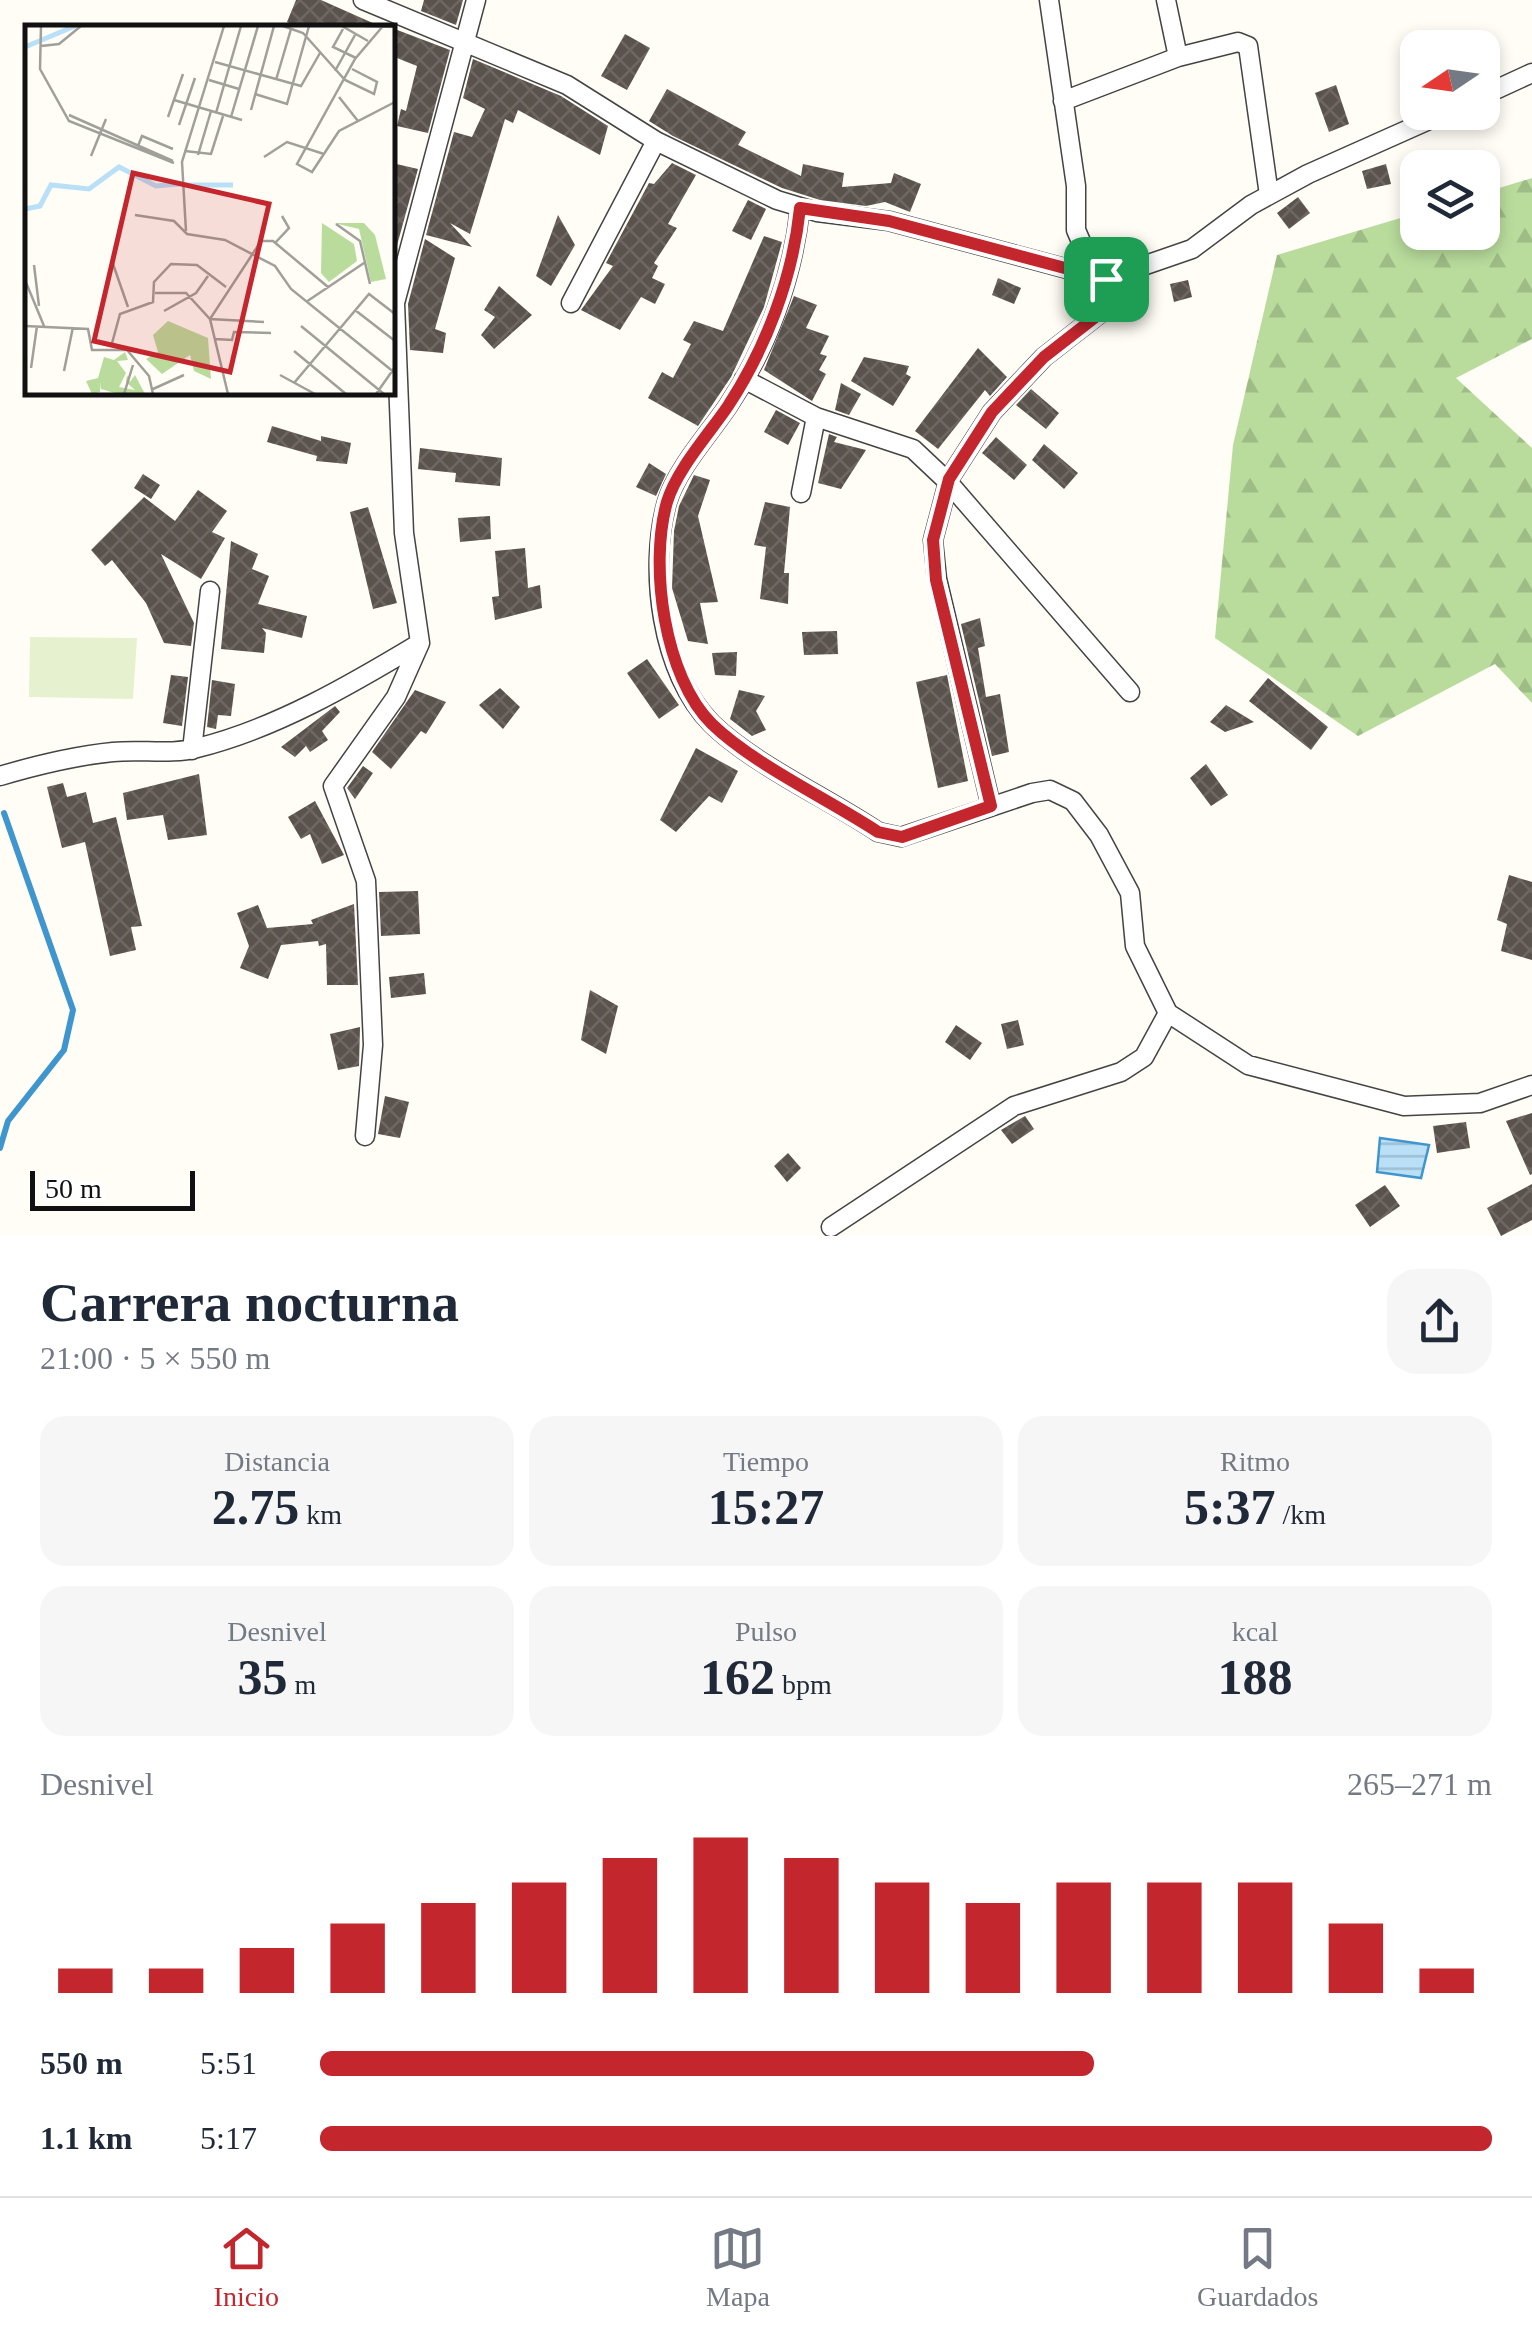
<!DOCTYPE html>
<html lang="es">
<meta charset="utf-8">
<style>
:root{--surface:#fff;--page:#f6f6f7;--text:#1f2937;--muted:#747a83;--line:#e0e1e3;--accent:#c4262e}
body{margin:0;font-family:Georgia,serif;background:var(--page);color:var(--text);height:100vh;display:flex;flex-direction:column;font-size:38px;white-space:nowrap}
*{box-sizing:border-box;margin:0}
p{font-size:32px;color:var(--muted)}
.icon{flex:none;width:55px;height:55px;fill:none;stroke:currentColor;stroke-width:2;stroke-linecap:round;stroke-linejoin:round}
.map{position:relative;height:1236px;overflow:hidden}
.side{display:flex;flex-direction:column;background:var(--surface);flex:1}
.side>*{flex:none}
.needle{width:65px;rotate:257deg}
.buttons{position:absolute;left:1400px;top:30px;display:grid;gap:20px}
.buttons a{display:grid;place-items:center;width:100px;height:100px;border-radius:20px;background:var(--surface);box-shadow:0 5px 15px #0003;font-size:50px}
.scale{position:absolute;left:30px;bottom:25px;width:165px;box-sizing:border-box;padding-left:10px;border:5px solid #111;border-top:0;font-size:28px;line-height:35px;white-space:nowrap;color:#111;-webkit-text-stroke:8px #fff;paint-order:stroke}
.pin{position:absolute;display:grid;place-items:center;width:85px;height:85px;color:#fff;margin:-42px;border-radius:20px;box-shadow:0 5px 15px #0006}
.round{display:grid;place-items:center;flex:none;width:105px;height:105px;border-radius:30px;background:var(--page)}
.headline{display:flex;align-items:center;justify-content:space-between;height:170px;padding:0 40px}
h1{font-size:55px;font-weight:700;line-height:75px}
.metrics{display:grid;grid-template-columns:repeat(3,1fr);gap:15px;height:170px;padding:10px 40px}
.metrics div{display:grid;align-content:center;border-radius:25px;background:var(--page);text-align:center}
.metrics b{font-size:50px;font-weight:700}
.metrics small{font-size:28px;font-weight:400}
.metrics p{font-size:28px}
.chart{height:280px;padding:20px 40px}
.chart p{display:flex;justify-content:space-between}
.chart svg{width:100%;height:180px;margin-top:10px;stroke:var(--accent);stroke-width:6}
ul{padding:0 40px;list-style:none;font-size:32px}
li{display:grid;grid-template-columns:160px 120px 1fr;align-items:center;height:75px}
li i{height:25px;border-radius:12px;background:var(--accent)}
.tabs{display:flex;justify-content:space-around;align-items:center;height:140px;border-top:2px solid var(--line);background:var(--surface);font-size:28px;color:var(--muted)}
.tabs a{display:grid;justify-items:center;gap:5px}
.tabs .on{color:var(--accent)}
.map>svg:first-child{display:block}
</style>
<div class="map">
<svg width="1532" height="1236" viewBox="0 0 1532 1236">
<defs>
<pattern id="forest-firs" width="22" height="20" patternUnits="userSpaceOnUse" patternTransform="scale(2.5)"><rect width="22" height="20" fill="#b9dc9c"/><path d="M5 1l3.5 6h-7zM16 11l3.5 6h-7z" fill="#9ebc85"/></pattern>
<pattern id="water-rules" width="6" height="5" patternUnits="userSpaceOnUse" patternTransform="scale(2.5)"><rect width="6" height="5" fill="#b9e0f7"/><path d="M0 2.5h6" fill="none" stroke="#9ebfd3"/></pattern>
<pattern id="building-cross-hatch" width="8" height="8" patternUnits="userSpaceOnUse" patternTransform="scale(2.5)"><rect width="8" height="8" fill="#5a524d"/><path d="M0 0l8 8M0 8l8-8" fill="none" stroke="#6d6662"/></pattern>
</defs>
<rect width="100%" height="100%" fill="#fffdf5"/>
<!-- forest -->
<path fill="url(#forest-firs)" d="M1532 178V339L1456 378 1532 448V703L1495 664 1358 736 1215 638 1233 445 1277 255 1417 213 1418 232H1482L1483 193Z"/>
<!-- pitch -->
<path fill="#e6f2cf" d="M30 637 137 638 133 699 29 697Z"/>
<!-- water -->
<path fill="url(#water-rules)" stroke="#3f96cf" stroke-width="2.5" d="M1380 1138 1429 1145 1421 1178 1377 1172Z"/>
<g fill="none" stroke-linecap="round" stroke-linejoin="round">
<!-- stream -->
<path stroke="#3f96cf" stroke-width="6" d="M0 1148 8 1121 64 1050 73 1010 4 813"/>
</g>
<!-- building -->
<path fill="url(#building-cross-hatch)" d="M296 0H321L384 28H300L287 22Z
M424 0H463L456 25 421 11Z
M392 28 450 50 428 133 397 126 401 109 406 111 417 66 392 56Z
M625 34 650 48 627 90 601 76Z
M473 59 561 96 608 126 600 155 518 110 513 123 505 119 470 234 450 223 472 247 426 235 454 132 472 137 485 109 463 98Z
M1336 85 1349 124 1329 132 1315 93Z
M667 89 746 132 738 145 801 176 803 164 844 173 842 187 891 183 894 173 921 184 910 212 885 202 866 206 820 200 782 188 673 136 649 121Z
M392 163 418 169 396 249 392 227Z
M672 163 696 175 668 224 677 228 654 263 658 266 652 278 665 284 655 304 641 297 620 330 581 310 613 266 606 263 649 183 654 184Z
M1386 164 1391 184 1367 189 1362 171Z
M1298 197 1310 213 1289 229 1277 213Z
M748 200 766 209 751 240 732 231Z
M558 215 575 245 551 286 536 276Z
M764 236 782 242 764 307 731 377 698 426 648 398 662 372 673 378 691 344 683 340 694 321 723 331Z
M425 239 455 258 435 329 446 333 443 353 410 350 408 304Z
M998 278 1021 288 1014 304 992 295Z
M1188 280 1192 297 1174 302 1170 284Z
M499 286 532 315 494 349 481 335 495 317 484 310Z
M794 296 817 305 806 328 829 336 820 354 827 356 819 370 826 374 812 401 764 370Z
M978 348 1007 377 990 396 985 390 938 449 915 431Z
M864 357 909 366 906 374 911 377 893 406 851 381Z
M841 383 861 394 849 415 835 410Z
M1031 389 1059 413 1046 429 1016 405Z
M776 410 800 423 788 445 764 432Z
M272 426 321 441V436L351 443 347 464 316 461 317 456 267 442Z
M829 434 837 437 834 442 866 450 841 489 818 483Z
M996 437 1027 465 1014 480 982 453Z
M1044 444 1078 473 1064 489 1032 460Z
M420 448 502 458 500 486 455 482 456 473 418 469Z
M649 463 666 474 656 496 636 487Z
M143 474 160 485 151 499 134 488Z
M694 475 710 480 698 516 718 602 700 603 708 644 688 641 672 588 674 531 679 506Z
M198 490 227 511 212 532 225 538 201 579 161 554 194 623 191 646 164 643 146 603 112 560 105 566 91 550 144 497 175 521Z
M765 502 790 507 784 573H789L788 604 760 599 766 547 754 545Z
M368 507 397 603 373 609 350 512Z
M490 516 491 539 460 542 458 518Z
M231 541 258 554 252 569 269 576 258 604 307 616 302 638 262 628 266 633 264 653 221 649Z
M525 548 528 588 540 585 542 608 495 620 492 597 499 596 495 551Z
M980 618 985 646 978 648 986 697 1000 694 1009 752 992 756 961 624Z
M837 631 838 654 804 655 802 632Z
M737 652 736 676 715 675 712 653Z
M647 659 679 705 659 719 627 673Z
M171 675 188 677 182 726 163 723Z
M947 675 968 781 938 788 916 682Z
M1268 678 1328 727 1311 750 1249 701Z
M212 680 235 684 231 716 218 715 216 729 207 727Z
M500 688 520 707 503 729 479 705Z
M415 690 446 702 426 734 421 731 391 769 372 752Z
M739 690 765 696 756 711 766 730 752 736 730 719Z
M1226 705 1254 722 1225 732 1210 722Z
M335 706 340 712 322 731 328 740 310 752 306 746 295 757 281 747Z
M696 748 738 771 722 803 709 796 676 832 660 820Z
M1206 764 1228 795 1211 806 1190 778Z
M363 766 373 773 355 799 347 788Z
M199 774 207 835 168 840 163 815 127 820 123 793Z
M63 783 67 797 86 792 93 823 116 817 142 926 131 927 136 950 110 956 85 842 62 848 47 787Z
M315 801 344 855 322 864 310 834 301 839 288 817Z
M1509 875 1532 882V960L1501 951 1507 924 1497 920Z
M418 891 420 934 381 936 379 892Z
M354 904 358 985H327L326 944 319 946 318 941 281 945 268 979 240 968 249 946 237 913 258 905 267 928 313 924 311 920Z
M424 973 426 994 391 998 389 977Z
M590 990 618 1006 606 1054 581 1040Z
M1018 1020 1024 1045 1007 1049 1001 1024Z
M956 1025 982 1043 970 1060 945 1042Z
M360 1027 359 1066 338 1070 330 1034Z
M385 1096 409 1102 400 1138 378 1134Z
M1532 1113V1174L1530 1175 1506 1121Z
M1025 1116 1034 1129 1012 1144 1001 1130Z
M1466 1122 1470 1148 1437 1153 1433 1126Z
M788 1153 801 1168 787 1182 774 1166Z
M1532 1184V1220L1501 1236 1487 1208Z
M1385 1185 1400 1206 1370 1227 1355 1205Z"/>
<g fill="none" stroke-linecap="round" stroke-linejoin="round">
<!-- minor casing -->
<g stroke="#444" stroke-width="21">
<path id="minor" d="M363 0 567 85 656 141 777 200 817 212 889 221 1105 279 1192 249 1251 205 1308 174 1447 112
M1166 0 1178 57 1238 42 1248 46 1269 195
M1482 96 1532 73
M1063 101 1178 57
M800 208C793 277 767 348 728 406 709 434 677 469 667 502 648 569 661 674 712 724 753 764 829 799 878 832L901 837 1032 793 1050 790 1073 801 1099 835 1130 893 1135 946 1168 1013 1248 1065 1404 1106 1480 1103 1532 1085
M571 303 656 141
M744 379 816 417 913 449 948 482 1130 692
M801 493 816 417
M192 750 210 591
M0 776C37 765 74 756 113 752 140 749 171 755 197 748 275 729 352 684 420 643
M991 806 937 579 933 540 949 479 992 412 1044 357 1103 311 1105 279 1089 260 1076 230V186L1049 0
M365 1136 373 1045 366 881 333 786 396 697 420 643 404 533 395 303 476 0
M831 1227 1014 1106 1121 1072 1144 1057 1168 1013"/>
</g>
<!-- minor -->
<use href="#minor" stroke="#fff" stroke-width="18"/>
</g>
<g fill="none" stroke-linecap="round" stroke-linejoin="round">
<!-- route casing -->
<g stroke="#fff" stroke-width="20">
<path id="route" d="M800 208 889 221 1106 279 1103 311 1044 357 992 412 949 479 933 540 936 580 991 806 902 837 878 832C828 799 753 764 712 724 664 677 649 565 667 502 677 469 709 434 728 406 766 348 793 277 800 208Z"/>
</g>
<!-- route -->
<use href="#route" stroke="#c4262e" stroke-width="12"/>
</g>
<!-- overview -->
<g transform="translate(25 25)">
<rect width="370" height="370" fill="#fffdf5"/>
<path d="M297 198 329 219 332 236 304 257 296 248ZM309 198H339L350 210 361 254 346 257 334 204ZM143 296 183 313 186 354 169 346 165 330 137 349 121 334 133 327 128 310ZM100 327 103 335 92 336 101 348 94 362 110 365 101 357 102 350 105 357 110 350 120 369H93L76 364V357L75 367 67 369 61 356 73 353 79 332 89 335Z" fill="#b9dc9c"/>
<path fill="none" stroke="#b9e0f7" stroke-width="5" d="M0 22 50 1M160 160H208M0 184 15 181 26 160 64 164 94 142 131 161 154 159"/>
<path fill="none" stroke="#a09f9a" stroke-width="2.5" d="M16 1 15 44 44 96 149 138M258 1 278 8 320 55 349 69 352 57 327 44M317 1 343 16M340 1 370 2M358 1 330 34 272 139 287 147 314 106 370 77M318 4 308 22 331 33M16 21 34 19 56 1M190 37 276 61 295 28M310 46 330 10M184 55 214 64M251 55 266 4M230 69 262 79 284 1M314 72 333 96M149 75 217 95M226 85 249 1M191 88 216 1M44 90 148 136M143 92 158 49M206 92 233 1M154 100 170 53M113 121 117 111 148 124M160 126 186 129 198 91M173 130 186 86M66 131 81 94M239 132 262 117 299 129M110 190 149 196 162 209 200 215 250 241 266 264 370 348M311 199 335 216 345 259M161 206 157 137 199 1M250 218 264 203 257 191M88 239 103 282M9 240 14 281M0 255 19 301M130 268H161L185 294 239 297M281 277 339 238M330 285 370 316M139 286 171 268 183 251M0 301 63 304 67 325H102L124 351 128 369M276 301 359 369M190 314 207 315 209 307 246 308M86 322 95 289 128 277 129 257 146 239 172 240 201 262M269 326 321 369M6 343 12 301M39 346 48 302M255 350 290 369M269 358 344 269 370 289M128 364 159 350M99 369 108 340M203 369 185 294 236 216H248L303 262M351 369 370 342"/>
<path fill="#c4262e" fill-opacity="0.15" stroke="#c4262e" stroke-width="5" d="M108 148 244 179 205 347 69 316Z"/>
<rect width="370" height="370" fill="none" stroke="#111" stroke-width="5"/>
</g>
</svg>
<div class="buttons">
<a><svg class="needle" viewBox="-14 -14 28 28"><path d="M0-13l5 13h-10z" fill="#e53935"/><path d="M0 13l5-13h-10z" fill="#747a83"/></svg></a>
<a><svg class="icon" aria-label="layers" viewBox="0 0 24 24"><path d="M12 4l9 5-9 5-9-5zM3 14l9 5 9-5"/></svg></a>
</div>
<div class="scale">50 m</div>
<div class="pin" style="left:1106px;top:279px;background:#1e9e55"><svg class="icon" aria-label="arrive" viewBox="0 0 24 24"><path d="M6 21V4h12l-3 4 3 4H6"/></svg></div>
</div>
<section class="side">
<div class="headline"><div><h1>Carrera nocturna</h1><p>21:00 · 5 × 550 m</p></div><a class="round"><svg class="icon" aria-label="share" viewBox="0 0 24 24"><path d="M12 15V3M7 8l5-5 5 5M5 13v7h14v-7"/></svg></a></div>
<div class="metrics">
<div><p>Distancia</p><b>2.75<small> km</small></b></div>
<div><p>Tiempo</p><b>15:27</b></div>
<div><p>Ritmo</p><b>5:37<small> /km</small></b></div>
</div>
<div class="metrics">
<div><p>Desnivel</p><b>35<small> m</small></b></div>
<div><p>Pulso</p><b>162<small> bpm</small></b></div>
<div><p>kcal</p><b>188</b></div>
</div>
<div class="chart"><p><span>Desnivel</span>265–271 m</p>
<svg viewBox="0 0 160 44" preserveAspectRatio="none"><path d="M5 44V38M15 44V38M25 44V33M35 44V27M45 44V22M55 44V17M65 44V11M75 44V6M85 44V11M95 44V17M105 44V22M115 44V17M125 44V17M135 44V17M145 44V27M155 44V38"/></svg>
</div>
<ul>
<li><b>550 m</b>5:51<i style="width:66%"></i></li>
<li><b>1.1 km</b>5:17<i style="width:100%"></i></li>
</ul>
</section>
<nav class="tabs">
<a class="on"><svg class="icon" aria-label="home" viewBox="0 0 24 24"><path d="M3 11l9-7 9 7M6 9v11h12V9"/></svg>Inicio</a>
<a><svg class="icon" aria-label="map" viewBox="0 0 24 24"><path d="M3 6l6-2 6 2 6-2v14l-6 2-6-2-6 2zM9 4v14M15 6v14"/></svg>Mapa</a>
<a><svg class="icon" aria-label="saved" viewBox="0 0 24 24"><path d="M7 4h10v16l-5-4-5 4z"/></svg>Guardados</a>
</nav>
